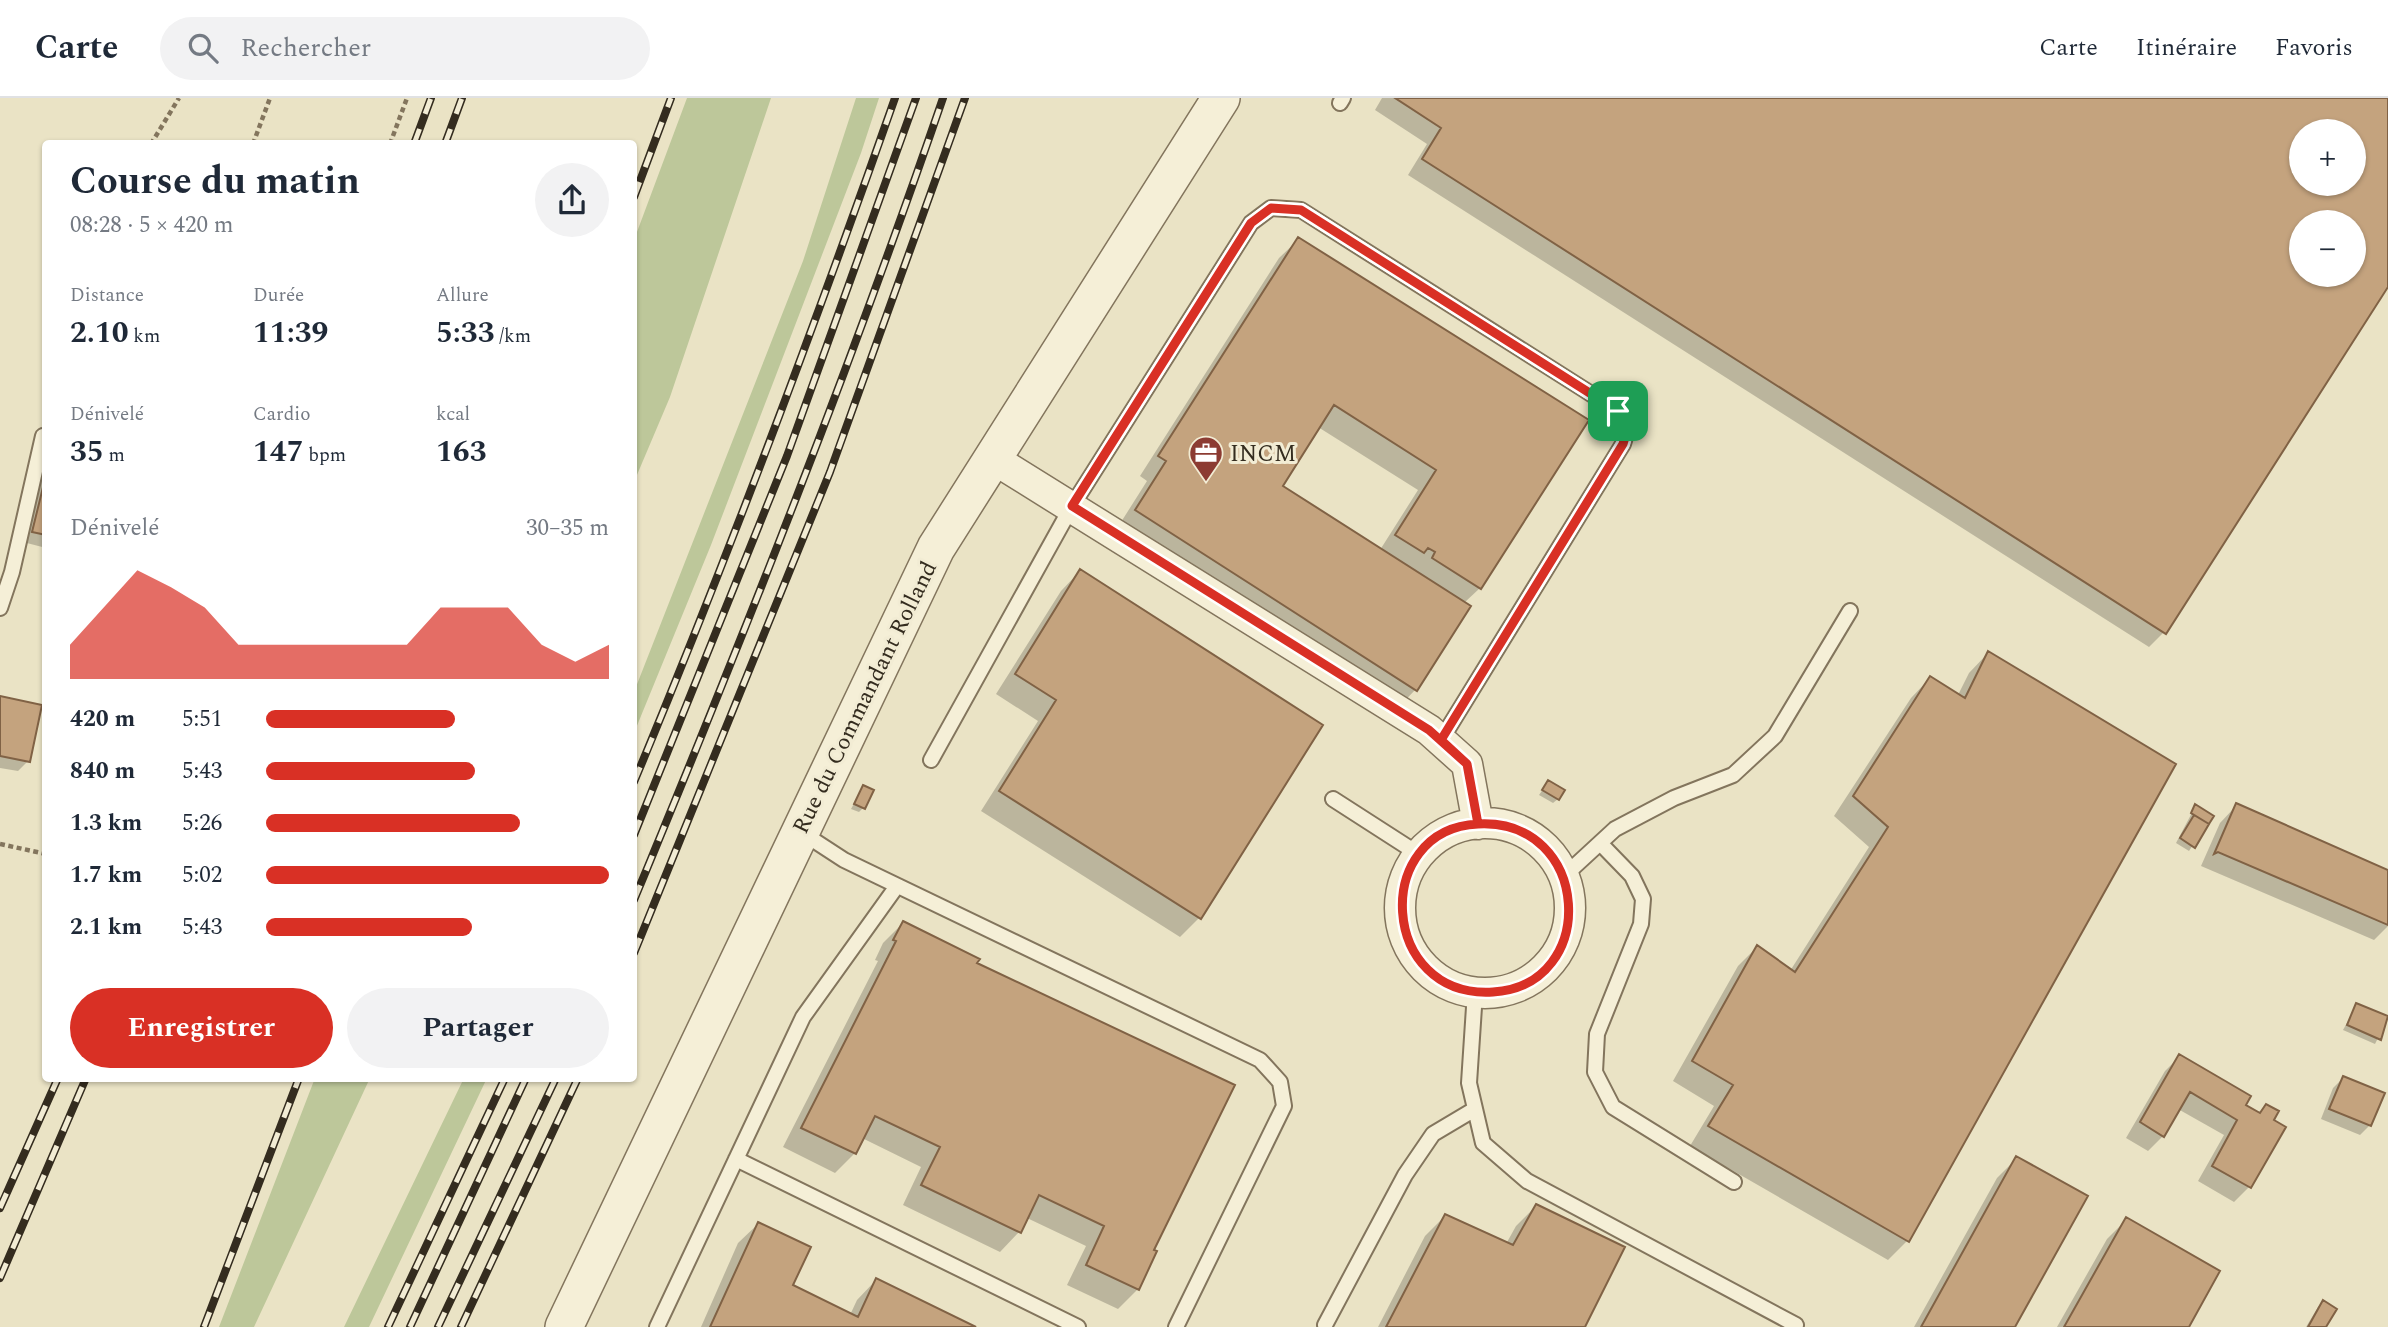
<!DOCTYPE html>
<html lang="fr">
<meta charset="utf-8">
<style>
:root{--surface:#fff;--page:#f2f2f3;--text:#1f2937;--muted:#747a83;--line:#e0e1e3;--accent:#d93025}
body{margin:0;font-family:Spectral,serif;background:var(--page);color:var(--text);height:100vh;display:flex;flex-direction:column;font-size:26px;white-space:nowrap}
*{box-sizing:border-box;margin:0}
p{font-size:23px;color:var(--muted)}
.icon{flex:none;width:38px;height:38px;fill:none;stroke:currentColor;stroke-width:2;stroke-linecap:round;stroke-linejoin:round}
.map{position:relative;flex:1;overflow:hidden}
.side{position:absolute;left:42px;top:42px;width:595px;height:942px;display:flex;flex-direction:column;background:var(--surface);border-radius:7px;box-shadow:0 2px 5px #0004}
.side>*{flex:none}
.controls{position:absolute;left:2289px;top:21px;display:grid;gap:14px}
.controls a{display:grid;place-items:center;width:77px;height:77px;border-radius:50%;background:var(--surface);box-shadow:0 2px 5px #0004;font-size:35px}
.pin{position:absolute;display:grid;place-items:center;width:60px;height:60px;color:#fff;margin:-30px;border-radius:14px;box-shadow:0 4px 10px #0006}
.round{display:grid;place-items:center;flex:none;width:74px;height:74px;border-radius:37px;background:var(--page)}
.head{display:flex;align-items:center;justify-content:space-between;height:119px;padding:0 28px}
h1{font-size:38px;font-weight:700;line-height:52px}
.stats{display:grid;grid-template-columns:repeat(3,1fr);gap:10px;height:119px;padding:7px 28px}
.stats div{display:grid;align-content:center}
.stats b{font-size:30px;font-weight:700}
.stats small{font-size:19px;font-weight:400}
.stats p{font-size:19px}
.chart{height:196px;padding:14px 28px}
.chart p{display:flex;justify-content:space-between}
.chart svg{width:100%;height:126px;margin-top:7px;fill:var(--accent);opacity:.7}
.primary-button{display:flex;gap:14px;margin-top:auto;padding:14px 28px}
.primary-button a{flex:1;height:80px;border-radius:42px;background:var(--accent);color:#fff;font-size:28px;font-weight:700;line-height:80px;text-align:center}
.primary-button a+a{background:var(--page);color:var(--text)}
ul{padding:0 28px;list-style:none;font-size:23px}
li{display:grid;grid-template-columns:112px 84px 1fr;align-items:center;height:52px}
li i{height:18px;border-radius:9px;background:var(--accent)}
header{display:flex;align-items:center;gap:42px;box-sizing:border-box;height:98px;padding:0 35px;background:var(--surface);border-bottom:2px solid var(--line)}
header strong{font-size:33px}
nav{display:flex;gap:38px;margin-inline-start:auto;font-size:24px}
.search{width:490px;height:63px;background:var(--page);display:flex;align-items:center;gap:18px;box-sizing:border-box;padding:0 24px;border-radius:38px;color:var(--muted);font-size:26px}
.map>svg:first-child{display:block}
</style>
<header>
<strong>Carte</strong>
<div class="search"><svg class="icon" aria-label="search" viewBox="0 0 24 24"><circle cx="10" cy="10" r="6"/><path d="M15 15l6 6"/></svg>Rechercher</div>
<nav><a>Carte</a><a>Itinéraire</a><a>Favoris</a></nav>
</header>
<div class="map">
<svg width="2388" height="1229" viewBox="0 0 2388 1229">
<rect width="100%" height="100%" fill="#eae3c5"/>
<!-- green -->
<path fill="#bdc79a" d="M687 0H771L670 299 634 384V142Z
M856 0H879L861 55 711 447 634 635V594L803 163Z
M315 980H370L254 1229H219Z
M464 980H487L369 1229H344Z"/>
<!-- shadow -->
<path fill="#0003" fill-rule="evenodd" d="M1382 0H2388V186L2164 534 2149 549 1408 77 1427 46 1375 12ZM2301 33H2354V86H2301ZM2301 124H2354V177H2301Z
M1299 141 1586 322 1480 490 1464 505 1469 508 1415 592 1396 612 1116 432 1147 383 1140 378 1279 160ZM1318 329 1418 392 1380 452 1280 389Z
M46 348V450L23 444Z
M1080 473 1199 820 1180 839 981 713 1038 623 996 596 1061 493Z
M1988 555 1907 1143 1888 1162 1690 1048 1714 1008 1673 983 1738 868 1757 849 1790 873 1869 749 1834 718 1911 600 1930 580 1958 597 1969 575Z
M0 600 28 663 18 673 0 670Z
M1548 684 1558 701 1553 705 1539 697Z
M863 689V710L859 714 851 711Z
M2195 709 2212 718 2189 753 2176 745Z
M2235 709 2388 774V828L2374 842 2201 768 2220 725Z
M903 825 975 866 1152 1153 1138 1191 1118 1211 1067 1187 1086 1148 1027 1120 1019 1134 1000 1154 903 1107 921 1069 862 1040 855 1055 835 1075 783 1049 878 863 875 862 883 845Z
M2357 907 2388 920 2375 946 2343 932Z
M2180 958 2244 1007 2258 1015 2266 1008 2249 1089 2234 1104 2198 1083 2224 1037 2178 1011 2163 1038 2148 1053 2126 1040 2165 973Z
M2343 980 2370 1027 2360 1037 2321 1021 2333 990Z
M2017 1060 2013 1229H1914L1997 1080Z
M1536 1108 1583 1229H1378L1425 1138 1445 1118 1506 1146 1516 1128Z
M2126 1122 2187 1229H2057L2107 1141Z
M758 1126 791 1188 850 1217 857 1202 876 1182 973 1229H701L738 1145Z
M2323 1204 2324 1229H2306L2318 1209Z"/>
<!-- building -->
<path fill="#c4a37e" stroke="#806245" stroke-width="2" fill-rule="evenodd" d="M1395 0H2388V189L2166 536 1422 61 1441 30ZM2301 33H2354V86H2301ZM2301 124H2354V177H2301Z
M1298 139 1589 322 1481 491 1432 460 1435 454 1428 450 1424 455 1395 437 1436 372 1334 307 1283 388 1471 508 1417 593 1135 412 1166 363 1158 358Z
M46 377V437L32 434Z
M1080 471 1323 627 1201 821 999 693 1056 602 1015 576Z
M1988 553 2176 666 1909 1144 1708 1028 1733 987 1692 963 1757 847 1795 874 1888 729 1853 698 1930 578 1965 600Z
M0 598 42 607 30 664 0 658Z
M1548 682 1565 692 1559 702 1542 692Z
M863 687 874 692 865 711 854 706Z
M2236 705 2388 772V827L2218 754 2214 756Z
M2195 706 2214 718 2209 726 2191 715Z
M2194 717 2209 726 2195 750 2180 740Z
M903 823 980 861 977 865 1235 987 1154 1152 1157 1153 1139 1192 1086 1167 1104 1128 1039 1097 1021 1135 921 1087 940 1049 875 1018 856 1056 801 1030 896 843 893 842Z
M2356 905 2388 918 2381 942 2347 927Z
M2179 956 2251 998 2246 1007 2260 1015 2266 1006 2279 1013 2274 1022 2286 1029 2251 1090 2212 1068 2237 1022 2190 994 2164 1039 2140 1024Z
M2343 978 2385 995 2371 1028 2329 1011Z
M2016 1058 2088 1098 2015 1229H1921Z
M1536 1106 1625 1149 1585 1229H1386L1445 1116 1513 1147Z
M2126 1119 2220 1173 2189 1229H2064Z
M758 1124 811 1149 793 1187 858 1219 876 1180 976 1229H710Z
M2323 1202 2337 1211 2326 1229H2308Z"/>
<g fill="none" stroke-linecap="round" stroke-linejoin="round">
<!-- service casing -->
<g stroke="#83755d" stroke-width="18">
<path id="service" d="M1340 5 1343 0
M0 510 12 474 43 338
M931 662 1072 408 1251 125 1271 110 1301 112 1618 313 1629 326 1623 346 1441 642
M1333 701 1420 757
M801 734 844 762 1260 962 1280 984 1284 1008 1176 1229
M1600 745 1632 778 1643 801 1641 826 1597 936 1595 974 1613 1009 1734 1084
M1564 778 1615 731 1674 700 1733 677 1775 638 1850 513
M1475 894 1469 985 1483 1045 1527 1083 1796 1227
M736 1061 1078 1229
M1325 1227 1405 1077 1433 1036 1475 1011
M657 1229 803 919 897 788"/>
</g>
<!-- minor casing -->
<g stroke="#83755d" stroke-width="33">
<path id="minor" d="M992 360 1429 632 1467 666 1478 726
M1400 810a85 85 0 1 1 170 0a85 85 0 1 1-170 0Z"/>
</g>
<!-- tertiary casing -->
<g stroke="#83755d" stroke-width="40">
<path id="tertiary" d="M564 1229 936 450 1221 0"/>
</g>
<!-- path -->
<path stroke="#83755d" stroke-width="4.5" stroke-dasharray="5 3.5" stroke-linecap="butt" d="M151 46 179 0
M253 46 270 0
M390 46 407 0
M0 746 46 756"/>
<!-- service -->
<use href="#service" stroke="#f5efd7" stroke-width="14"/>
<!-- minor -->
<use href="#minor" stroke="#f5efd7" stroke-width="30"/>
<!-- tertiary -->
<use href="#tertiary" stroke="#f5efd7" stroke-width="37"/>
<!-- rail casing -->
<g stroke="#342c1f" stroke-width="8">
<path id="rail" d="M414 46 431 0
M445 46 462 0
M634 99 671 0
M634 684C728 459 814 230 895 0
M634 737 787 358 916 0
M634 802C744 537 850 271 943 0
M634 855 830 374 965 0
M0 1110 58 980
M0 1180 86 980
M204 1229 299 980
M388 1229 505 980
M410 1229 526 980
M438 1229 556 980
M461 1229 578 980"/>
</g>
<!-- rail -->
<use href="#rail" stroke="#f2ecd4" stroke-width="5" stroke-dasharray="16" stroke-linecap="butt"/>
</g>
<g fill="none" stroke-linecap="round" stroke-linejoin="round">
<!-- route casing -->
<g stroke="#fff" stroke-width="14">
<path id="route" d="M1618 313 1301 112 1271 110 1251 125 1072 408 1429 632 1467 666 1478 726C1371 731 1379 901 1493 894 1600 888 1592 720 1478 726L1467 666 1441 642 1623 346 1629 326 1618 313"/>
</g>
<!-- route -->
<use href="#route" stroke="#d93025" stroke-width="9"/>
</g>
<!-- icons -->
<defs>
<g id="office-pin" transform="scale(1.75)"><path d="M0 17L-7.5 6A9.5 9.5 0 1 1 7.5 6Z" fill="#8c3b32" stroke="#f2ecd4"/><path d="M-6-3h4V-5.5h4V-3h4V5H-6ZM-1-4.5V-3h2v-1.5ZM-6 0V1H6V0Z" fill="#fff"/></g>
</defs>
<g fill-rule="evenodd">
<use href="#office-pin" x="1206" y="355"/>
</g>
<g text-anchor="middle" stroke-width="6" stroke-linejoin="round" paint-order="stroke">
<!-- poi labels -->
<g font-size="23" fill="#342c1f" stroke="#f2ecd4" text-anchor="start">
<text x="1230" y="363">INCM</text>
</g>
<!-- street labels -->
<g font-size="23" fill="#342c1f" stroke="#f2ecd4">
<text transform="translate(864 599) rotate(-64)" y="8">Rue du Commandant Rolland</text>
</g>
</g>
</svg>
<div class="controls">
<a>+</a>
<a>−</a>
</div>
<div class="pin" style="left:1618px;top:313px;background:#1e9e55"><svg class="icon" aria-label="arrive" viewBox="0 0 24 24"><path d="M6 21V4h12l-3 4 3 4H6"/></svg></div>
<section class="side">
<div class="head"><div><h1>Course du matin</h1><p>08:28 · 5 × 420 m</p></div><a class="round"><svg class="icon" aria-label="share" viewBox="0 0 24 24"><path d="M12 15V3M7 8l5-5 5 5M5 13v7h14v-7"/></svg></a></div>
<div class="stats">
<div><p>Distance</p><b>2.10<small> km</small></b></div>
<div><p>Durée</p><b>11:39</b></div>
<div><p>Allure</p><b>5:33<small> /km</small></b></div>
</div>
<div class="stats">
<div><p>Dénivelé</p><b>35<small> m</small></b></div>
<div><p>Cardio</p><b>147<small> bpm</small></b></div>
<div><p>kcal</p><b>163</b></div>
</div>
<div class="chart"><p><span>Dénivelé</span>30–35 m</p>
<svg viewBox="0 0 160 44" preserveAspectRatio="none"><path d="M0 44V32L10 19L20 6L30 12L40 19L50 32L60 32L70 32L80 32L90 32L100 32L110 19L120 19L130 19L140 32L150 38L160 32V44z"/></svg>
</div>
<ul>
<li><b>420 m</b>5:51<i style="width:55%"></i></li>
<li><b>840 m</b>5:43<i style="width:61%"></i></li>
<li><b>1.3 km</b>5:26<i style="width:74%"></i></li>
<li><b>1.7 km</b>5:02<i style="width:100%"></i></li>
<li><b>2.1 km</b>5:43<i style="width:60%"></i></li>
</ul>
<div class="primary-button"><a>Enregistrer</a><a>Partager</a></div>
</section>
</div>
